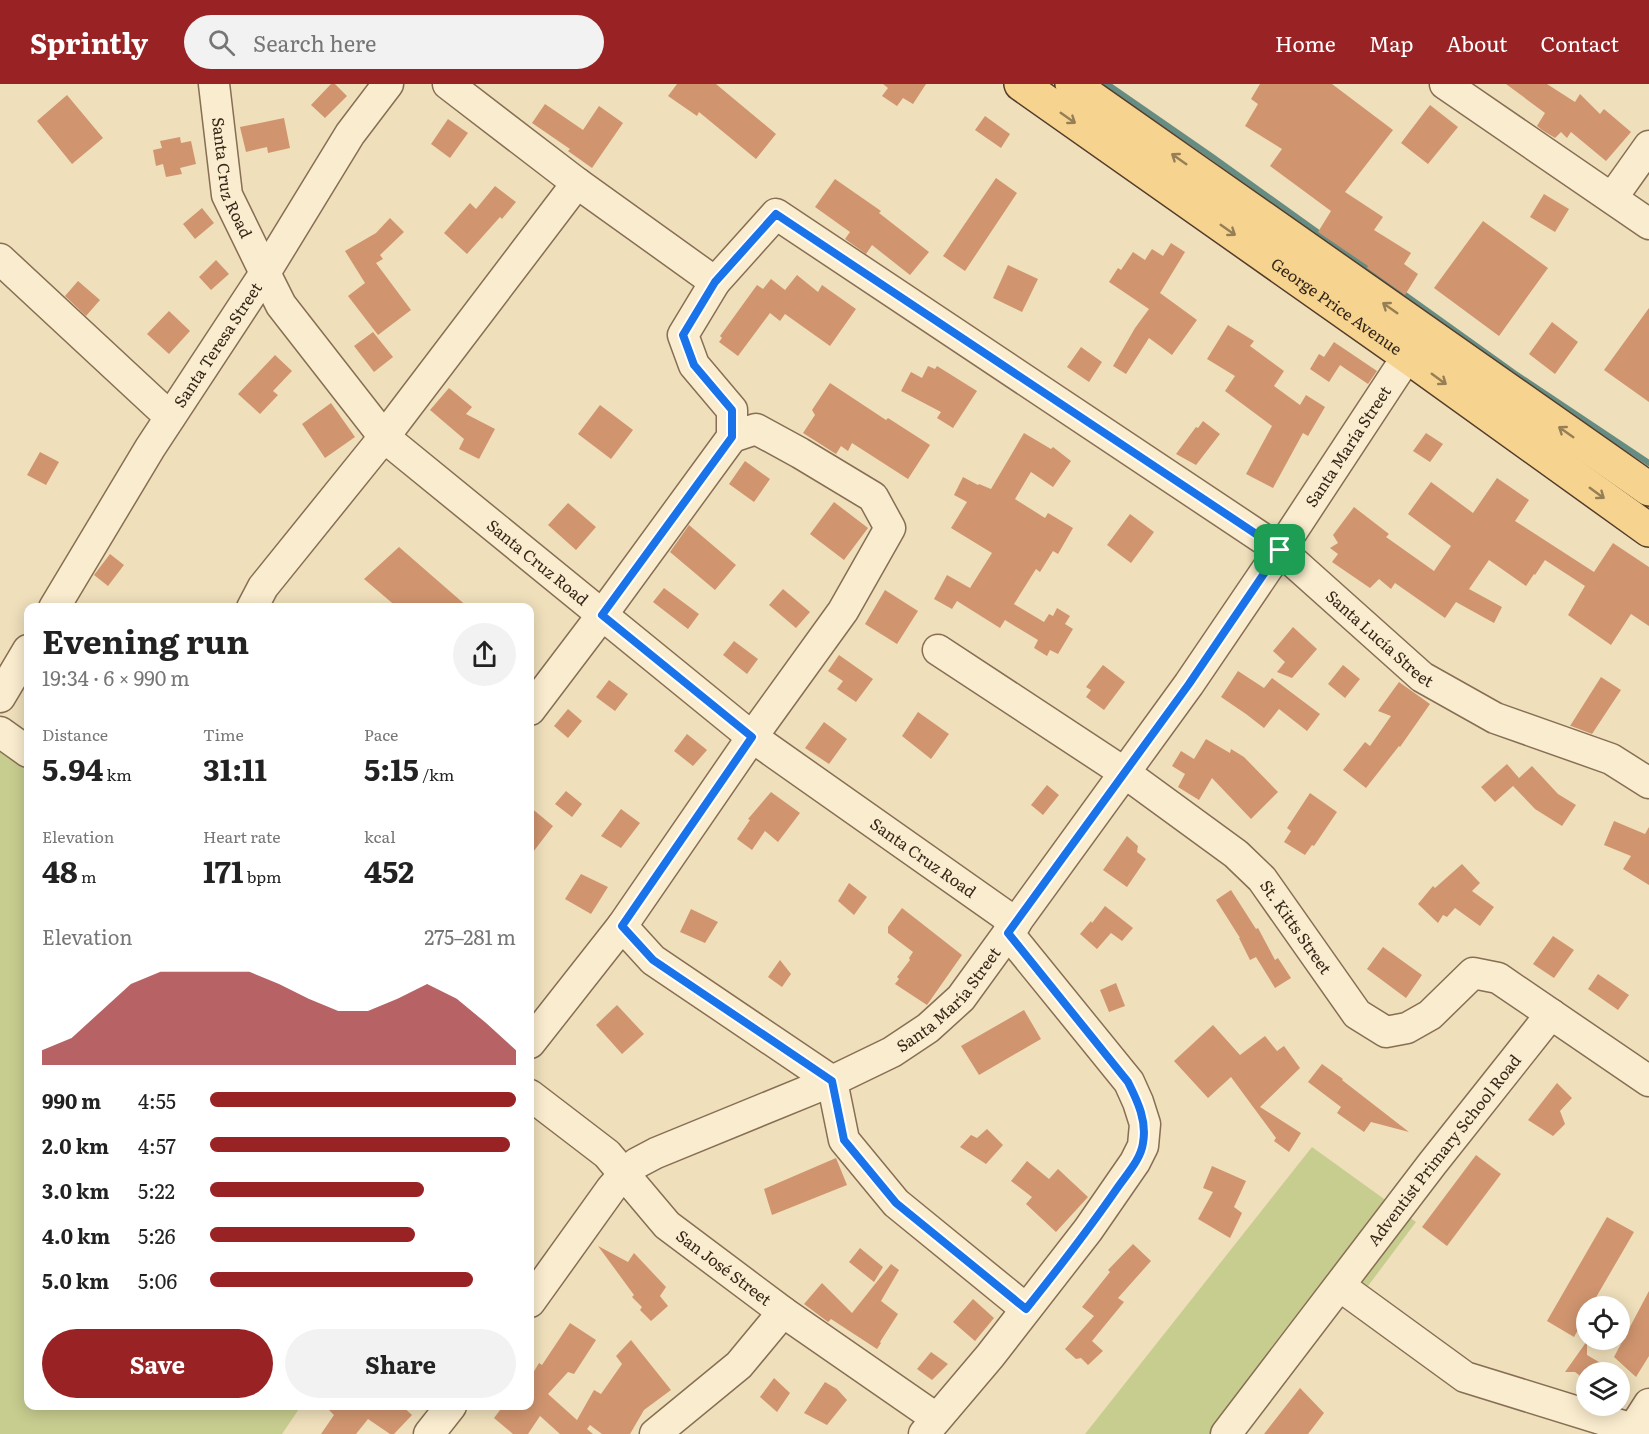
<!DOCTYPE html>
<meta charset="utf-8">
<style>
:root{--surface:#fff;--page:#f2f2f2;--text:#222;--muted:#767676;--accent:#992225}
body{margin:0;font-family:Literata,serif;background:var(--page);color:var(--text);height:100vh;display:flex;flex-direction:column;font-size:22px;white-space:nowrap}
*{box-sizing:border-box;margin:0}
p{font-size:20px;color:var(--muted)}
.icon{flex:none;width:33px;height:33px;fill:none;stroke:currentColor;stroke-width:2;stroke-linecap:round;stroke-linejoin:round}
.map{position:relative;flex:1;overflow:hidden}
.drawer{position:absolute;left:24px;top:519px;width:510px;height:807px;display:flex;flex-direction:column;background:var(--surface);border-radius:12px;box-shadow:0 3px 15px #0003}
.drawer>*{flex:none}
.fabs{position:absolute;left:1576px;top:1212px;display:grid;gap:12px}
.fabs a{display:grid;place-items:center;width:54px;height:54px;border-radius:50%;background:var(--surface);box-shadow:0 3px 15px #0003;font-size:30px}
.pin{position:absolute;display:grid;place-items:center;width:51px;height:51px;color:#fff;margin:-26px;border-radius:12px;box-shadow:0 3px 9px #0006}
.round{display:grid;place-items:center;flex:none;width:63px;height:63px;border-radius:32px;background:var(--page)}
.overview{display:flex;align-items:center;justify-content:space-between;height:102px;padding:0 18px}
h1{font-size:33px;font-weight:700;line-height:45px}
.figures{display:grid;grid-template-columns:repeat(3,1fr);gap:9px;height:102px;padding:6px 18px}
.figures div{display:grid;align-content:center}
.figures b{font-size:30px;font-weight:700}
.figures small{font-size:16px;font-weight:400}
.figures p{font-size:16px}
.chart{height:168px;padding:12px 18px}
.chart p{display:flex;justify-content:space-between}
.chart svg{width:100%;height:108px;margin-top:6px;fill:var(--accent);opacity:.7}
.action{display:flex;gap:12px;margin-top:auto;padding:12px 18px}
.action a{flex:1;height:69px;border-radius:36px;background:var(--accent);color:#fff;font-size:24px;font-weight:700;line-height:69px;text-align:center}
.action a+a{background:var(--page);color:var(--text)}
ul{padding:0 18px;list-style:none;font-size:20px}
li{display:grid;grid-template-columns:96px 72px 1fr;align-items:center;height:45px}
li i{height:15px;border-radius:8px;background:var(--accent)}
header{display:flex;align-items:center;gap:36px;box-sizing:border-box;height:84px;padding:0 30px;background:var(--accent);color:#fff}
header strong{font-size:28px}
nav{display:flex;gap:33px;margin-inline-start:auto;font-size:21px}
.search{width:420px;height:54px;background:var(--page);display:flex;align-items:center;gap:15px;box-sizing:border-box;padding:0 21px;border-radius:33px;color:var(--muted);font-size:22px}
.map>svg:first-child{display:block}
</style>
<header>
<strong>Sprintly</strong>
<div class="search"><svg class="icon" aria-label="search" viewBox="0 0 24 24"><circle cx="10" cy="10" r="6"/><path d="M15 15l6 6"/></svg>Search here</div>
<nav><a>Home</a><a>Map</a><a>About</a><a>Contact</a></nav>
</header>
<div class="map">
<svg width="1649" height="1350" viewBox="0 0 1649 1350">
<rect width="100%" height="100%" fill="#efdfbb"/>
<!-- green -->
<path fill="#c7cd8f" d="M0 649 28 669V1322H301L282 1350H0Z
M1312 1063 1416 1138 1368 1202 1338 1182 1226 1350H1085Z"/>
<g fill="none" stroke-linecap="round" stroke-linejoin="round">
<!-- stream -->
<path stroke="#678d83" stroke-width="6" d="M1107 0 1211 72 1514 289 1649 379"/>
</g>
<!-- building -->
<path fill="#d0956f" d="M331 0H335L347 12 325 34 311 21Z
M677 0H716L776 50 756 75 699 28 697 32 668 12Z
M883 0H926L913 20 903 14 897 22 882 12 888 4Z
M1260 0H1332L1393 46 1345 108 1383 133 1374 146 1411 169 1404 180 1418 190 1405 211 1367 184 1368 182 1318 148 1331 127 1270 82 1282 65 1245 42 1258 20 1251 15Z
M1506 0H1547L1575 18 1580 10 1600 30 1604 25 1631 48 1606 77 1571 48 1567 54 1561 48 1555 54 1542 46 1537 42 1545 29Z
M67 11 103 54 72 80 37 37Z
M545 20 583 46 599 22 623 39 592 84 568 67 570 65 532 39Z
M1430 21 1458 43 1428 80 1401 59Z
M985 32 1010 50 1001 64 975 46Z
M284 34 290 64 268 69 267 63 246 68 240 43Z
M448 35 468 49 450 74 431 60Z
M180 53 181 59 191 57 196 80 180 84 182 90 166 93 163 80 156 82 153 66 162 64 160 57Z
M996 94 1017 109 965 187 943 172Z
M835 95 881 127 879 129 929 168 910 191 872 161 866 170 845 155 850 148 815 123Z
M495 102 516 118 502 135 500 133 467 170 444 149 470 119 476 125Z
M1544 110 1569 125 1555 148 1530 133Z
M202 124 214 139 195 155 183 140Z
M390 134 404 148 380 171 383 175 376 179 411 226 378 251 348 212 365 199 345 167 376 149Z
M1483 137 1548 184 1499 252 1434 204Z
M1171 159 1185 168 1160 209 1197 236 1172 271 1149 254 1126 290 1113 282 1135 244 1149 225 1109 198 1118 184 1121 186 1133 168 1145 176 1152 165 1163 172Z
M216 176 229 190 211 206 199 193Z
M1008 181 1038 195 1022 228 993 214Z
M797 191 818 208 822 201 856 225 830 262 785 230 780 237 770 229 738 272 719 258 722 254 720 252 757 201 763 205 771 195 785 206Z
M78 197 100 216 86 232 65 212Z
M1649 224V318L1604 286Z
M169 227 190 247 169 270 147 250Z
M1552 238 1578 258 1555 290 1529 270Z
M1228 241 1254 257 1250 262 1284 287 1274 302 1300 321 1306 311 1325 323 1308 352 1303 349 1273 404 1246 390 1272 342 1225 307 1235 292 1207 275Z
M373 248 393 273 374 288 354 262Z
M1334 258 1377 287 1368 300 1340 281 1329 298 1310 285 1319 270 1324 273Z
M1081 263 1102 278 1089 298 1067 283Z
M275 271 292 287 273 307 278 311 260 330 238 310Z
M928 282 935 285 937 282 977 307 953 344 937 334 941 328 901 307 911 288 922 294Z
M830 299 886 336 888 334 930 361 908 395 852 359 848 367 841 362 836 370 803 349 815 331 812 326Z
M449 304 472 323 466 330 495 345 479 375 459 365 464 355 430 326Z
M331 319 355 353 325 374 302 340Z
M600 321 633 346 611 375 578 350Z
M1203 337 1220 350 1196 381 1176 370 1196 343 1198 344Z
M1024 349 1051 365 1053 363 1071 377 1053 403 1031 388 1015 415 1045 434 1048 429 1073 444 1058 470 1053 467 1040 488 1036 485 1014 520 1044 538 1049 530 1053 532 1057 524 1070 532 1065 540 1073 545 1058 570 1050 566 1047 572 1034 564 1038 556 1005 536 1000 544 957 517 952 525 934 515 947 491 970 504 992 469 951 444 967 418 954 411 963 393 978 401 979 400 991 405Z
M1426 349 1443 360 1430 378 1413 367Z
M40 368 59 378 46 401 27 391Z
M745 377 770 395 754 418 729 400Z
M1497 394 1529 416 1515 437 1594 488 1613 459 1649 483V542L1631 530 1611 561 1568 531 1585 502 1545 476 1535 491 1534 490 1526 502 1489 476 1469 505 1502 523 1494 539 1456 518 1445 534 1395 499 1391 505 1379 495 1370 504 1332 478 1338 470 1330 464 1338 459 1333 451 1354 423 1389 450 1386 453 1434 487 1451 462 1408 430 1431 398 1473 429Z
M834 418 868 444 844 476 810 450Z
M568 419 596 443 576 466 548 441Z
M1130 430 1154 448 1131 479 1107 461Z
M689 441 736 481 715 506 670 468Z
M399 463 469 524H398L364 495Z
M110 470 124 481 108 502 94 491Z
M664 504 699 530 688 545 653 518Z
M783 505 810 528 796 544 769 521Z
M885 506 918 527 897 560 865 540Z
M1293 543 1317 565 1292 594 1277 588 1285 578 1273 567Z
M734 557 758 575 747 590 723 571Z
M839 571 873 595 856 618 837 605 843 597 828 587Z
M1103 581 1125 598 1104 626 1086 613 1091 606 1086 603Z
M1343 581 1360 595 1345 614 1328 600Z
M1238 587 1264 604 1272 594 1320 630 1307 647 1279 625 1264 644 1246 630 1221 613Z
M1601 593 1621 606 1592 650 1571 642H1570Z
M609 596 628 610 615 627 596 613Z
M1399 598 1430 620 1400 663 1399 662 1366 704 1343 686 1365 658 1370 662 1391 632 1378 627Z
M568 625 582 637 568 654 554 642Z
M918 628 949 650 931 675 902 652Z
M824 638 847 655 829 680 805 664Z
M687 650 707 666 693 682 674 667Z
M1206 655 1230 669 1231 665 1244 673 1278 708 1251 735 1212 694 1199 716 1178 703 1185 690 1172 682 1181 667 1194 675Z
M1507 680 1519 694 1532 682 1558 710 1576 721 1562 742 1535 725 1513 702 1495 718 1481 703Z
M1047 701 1059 711 1043 731 1031 721Z
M566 707 582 720 572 733 555 720Z
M771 708 800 729 778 758 765 747 752 766 737 755 750 736 748 735Z
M1310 709 1337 728 1314 762 1312 761 1305 771 1284 758 1291 747 1287 744Z
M530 723 553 742 530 772Z
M621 725 640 739 621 764 601 752Z
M1614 737 1645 750 1649 743V801L1623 785 1631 772 1604 761Z
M1127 752 1138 762 1137 768 1146 775 1127 803 1103 786Z
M1462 780 1480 799 1472 807 1494 823 1480 842 1455 824 1447 833 1443 831 1438 839 1418 820 1433 802 1435 804Z
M581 790 608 803 591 830 565 815Z
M849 799 867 813 854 831 838 817Z
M1231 806 1256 845 1258 844 1275 876 1278 874 1291 894 1275 904 1256 873 1250 876 1239 854H1240L1216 816Z
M1105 822 1133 844 1122 857 1111 849 1097 865 1080 850 1091 837 1092 839Z
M902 824 962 871 927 921 895 900 899 895 897 893 910 876 909 874 913 868 888 849V843Z
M691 825 718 838 705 859 680 848Z
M1553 852 1574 866 1554 894 1533 880Z
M1383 863 1422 891 1406 914 1367 885Z
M780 876 791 890 782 903 768 893Z
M1598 890 1629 911 1618 926 1588 905Z
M1116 899 1125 922 1109 928 1100 906Z
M617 921 644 950 622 970 596 941Z
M1024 926 1041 955 979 991 961 962Z
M1213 941 1240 971 1265 952 1277 967 1284 962 1300 984 1260 1023 1301 1049 1289 1068 1274 1057 1276 1054 1231 993 1208 1014 1174 977Z
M1322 980 1343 995 1342 996 1409 1048 1371 1038 1364 1048 1337 1029 1341 1023 1308 998Z
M1557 999 1572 1014 1560 1027 1565 1040 1553 1052 1528 1036Z
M987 1045 1003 1061 986 1080 960 1063 971 1051 977 1054Z
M1476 1071 1501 1090 1447 1162 1422 1143Z
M836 1074 847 1101 772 1131 764 1105Z
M1027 1077 1049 1095 1058 1085 1088 1113 1056 1148 1026 1120 1032 1113 1011 1097Z
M1212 1082 1246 1097 1234 1123 1242 1129 1230 1154 1198 1135 1213 1108 1203 1104Z
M1607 1133 1634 1148 1591 1222H1587V1230L1574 1253 1547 1237Z
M1133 1160 1151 1177 1118 1214 1124 1218 1092 1257 1103 1267 1088 1281 1081 1274 1076 1275 1065 1265 1094 1232 1082 1223 1110 1188 1108 1186Z
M598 1162 628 1178 634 1169 666 1203 660 1212 668 1222 651 1237 640 1226 642 1223 632 1213 634 1211Z
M860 1164 883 1183 874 1198 849 1178Z
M891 1180 899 1186 881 1217 898 1230 880 1258 881 1259 877 1265 831 1235 828 1238 804 1220 822 1199 852 1229Z
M1649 1207V1272L1636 1293 1614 1273Z
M973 1215 994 1234 975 1257 953 1238Z
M570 1239 596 1256 574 1290 568 1288 548 1310 577 1336 594 1306 601 1310 622 1280 616 1272 631 1256 671 1306 644 1326 630 1350H602L590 1341 587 1345 593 1350H560L540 1332 528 1350H513L494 1334 503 1322H530V1294L539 1279 542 1281Z
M1587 1257V1271L1616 1288H1587V1297L1575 1288H1565Z
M931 1268 948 1280 932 1296 917 1285Z
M774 1294 790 1309 777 1328 760 1313Z
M825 1298 837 1305 847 1316 827 1341 804 1329Z
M1300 1304 1324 1329 1308 1350H1264Z
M325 1322H402L412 1331 394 1350H390L368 1335 356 1350H321L334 1331Z"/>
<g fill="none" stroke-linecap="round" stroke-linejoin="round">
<!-- minor casing -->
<g stroke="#876e54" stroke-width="33">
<g id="minor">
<path id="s1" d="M214 0 227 111 265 189 281 221 384 353 752 653 1016 839"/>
<path d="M448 0 577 99 715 198"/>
<path d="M1445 0 1649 140"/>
<path d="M1612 114 1649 62"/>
<path d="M0 175 170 333"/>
<path id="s2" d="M54 524 150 364 265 189 350 50 388 0"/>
<path d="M252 524 263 503 384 353 577 99"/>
<path id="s3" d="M938 566 1125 689 1236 770 1262 795 1357 930 1386 948 1407 944 1430 931 1473 889 1498 894 1649 997"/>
<path d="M0 613 28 566"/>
<path id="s4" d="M530 626 602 531 732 353V326L694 281 683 251 715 198 776 130 1280 466 1422 593 1495 634 1611 675 1649 699"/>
<path d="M0 648 28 668"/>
<path d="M622 842 653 876 832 997 844 1056 896 1119 1026 1225"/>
<path d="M530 959 622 842 752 653 843 527 890 444 873 413 800 369 756 345 732 353"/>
<path id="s5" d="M530 1011 607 1070 667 1141 783 1228 936 1334"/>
<path d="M1340 1202 1465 1293 1633 1345 1642 1350"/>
<path id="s6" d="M530 1218 611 1105 624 1090 637 1079 656 1069 832 997 892 968 928 944 961 914 1189 600 1280 466 1420 253"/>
<path d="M1633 1345 1649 1320"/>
<path d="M429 1350 451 1322"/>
<path d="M655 1350 739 1281 783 1228"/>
<path d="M924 1350 990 1272 1088 1146 1135 1078 1143 1062 1145 1040 1138 1018 1129 998 1008 849"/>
<path id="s7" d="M1226 1350 1432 1080 1551 930"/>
</g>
</g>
<!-- major casing -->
<g stroke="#543c29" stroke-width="36">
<g id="major">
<path id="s8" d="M1021 0 1407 272 1649 446"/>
<path d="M1072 0 1649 405"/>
</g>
</g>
<!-- minor -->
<use href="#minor" stroke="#faecce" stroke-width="30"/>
<!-- major -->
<use href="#major" stroke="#f6d490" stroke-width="33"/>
</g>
<!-- one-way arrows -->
<defs><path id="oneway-shaft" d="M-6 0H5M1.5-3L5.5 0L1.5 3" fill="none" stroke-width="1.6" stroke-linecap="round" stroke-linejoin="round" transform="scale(1.5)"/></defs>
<g stroke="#967e55">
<use href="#oneway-shaft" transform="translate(1068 34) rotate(35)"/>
<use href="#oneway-shaft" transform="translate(1179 75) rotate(-145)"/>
<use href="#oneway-shaft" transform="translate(1228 146) rotate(35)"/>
<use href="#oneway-shaft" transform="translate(1390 224) rotate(-145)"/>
<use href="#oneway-shaft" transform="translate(1439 295) rotate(36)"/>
<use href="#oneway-shaft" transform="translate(1566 348) rotate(-145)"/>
<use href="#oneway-shaft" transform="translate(1597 409) rotate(36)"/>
</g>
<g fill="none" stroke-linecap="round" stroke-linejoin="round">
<!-- route casing -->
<g stroke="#fff" stroke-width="12">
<path id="route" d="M776 130 1280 466 1189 600 1008 849 1128 998C1138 1018 1147 1037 1143 1059 1141 1075 1127 1090 1118 1103 1089 1145 1058 1185 1026 1225L896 1119 844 1056 832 997 653 876 622 842 752 653 602 531 732 353V326L694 281 683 251 715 198Z"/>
</g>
<!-- route -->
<use href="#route" stroke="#1a73e8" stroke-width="8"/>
</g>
<g text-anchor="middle" stroke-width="4.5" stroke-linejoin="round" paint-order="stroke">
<!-- street labels -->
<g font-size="16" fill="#35271a" stroke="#f7e9cb">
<text dy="6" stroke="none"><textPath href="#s1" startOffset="96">Santa Cruz Road</textPath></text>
<text dy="6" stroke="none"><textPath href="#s8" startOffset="386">George Price Avenue</textPath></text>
<text dy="6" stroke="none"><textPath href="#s2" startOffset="310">Santa Teresa Street</textPath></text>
<text dy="6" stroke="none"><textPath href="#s6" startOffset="1216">Santa María Street</textPath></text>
<text dy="6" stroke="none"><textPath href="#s1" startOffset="600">Santa Cruz Road</textPath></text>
<text dy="6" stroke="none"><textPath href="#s4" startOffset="1350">Santa Lucía Street</textPath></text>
<text dy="6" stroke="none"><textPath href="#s1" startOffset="1086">Santa Cruz Road</textPath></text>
<text dy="6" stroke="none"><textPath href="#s3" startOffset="456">St. Kitts Street</textPath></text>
<text dy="6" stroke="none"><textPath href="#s6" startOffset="532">Santa María Street</textPath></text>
<text dy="6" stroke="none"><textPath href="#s7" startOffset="358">Adventist Primary School Road</textPath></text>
<text dy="6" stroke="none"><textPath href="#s5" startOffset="261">San José Street</textPath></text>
</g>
</g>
</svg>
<div class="fabs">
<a><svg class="icon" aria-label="locate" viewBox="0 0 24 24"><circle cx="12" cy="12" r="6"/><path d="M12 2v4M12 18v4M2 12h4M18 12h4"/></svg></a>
<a><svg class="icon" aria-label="layers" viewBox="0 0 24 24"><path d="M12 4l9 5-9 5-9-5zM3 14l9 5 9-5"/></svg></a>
</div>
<div class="pin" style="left:1280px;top:466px;background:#1e9e55"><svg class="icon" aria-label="arrive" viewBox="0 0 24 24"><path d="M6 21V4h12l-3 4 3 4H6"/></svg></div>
<section class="drawer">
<div class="overview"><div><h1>Evening run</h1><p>19:34 · 6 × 990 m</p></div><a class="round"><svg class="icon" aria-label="share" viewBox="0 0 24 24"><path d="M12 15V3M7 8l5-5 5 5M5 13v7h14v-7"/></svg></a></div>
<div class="figures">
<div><p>Distance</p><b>5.94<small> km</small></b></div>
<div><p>Time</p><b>31:11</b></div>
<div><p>Pace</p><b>5:15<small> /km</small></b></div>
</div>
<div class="figures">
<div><p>Elevation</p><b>48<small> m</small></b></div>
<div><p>Heart rate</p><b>171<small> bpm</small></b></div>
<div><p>kcal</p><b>452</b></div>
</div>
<div class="chart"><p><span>Elevation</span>275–281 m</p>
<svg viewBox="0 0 160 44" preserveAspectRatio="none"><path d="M0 44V38L10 33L20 22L30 11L40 6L50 6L60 6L70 6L80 11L90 17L100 22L110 22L120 17L130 11L140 17L150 27L160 38V44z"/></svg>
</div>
<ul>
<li><b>990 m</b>4:55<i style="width:100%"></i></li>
<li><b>2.0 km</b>4:57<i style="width:98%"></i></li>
<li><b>3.0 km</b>5:22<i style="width:70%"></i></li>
<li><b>4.0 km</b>5:26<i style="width:67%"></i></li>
<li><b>5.0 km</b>5:06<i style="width:86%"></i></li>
</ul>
<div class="action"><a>Save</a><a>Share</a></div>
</section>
</div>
